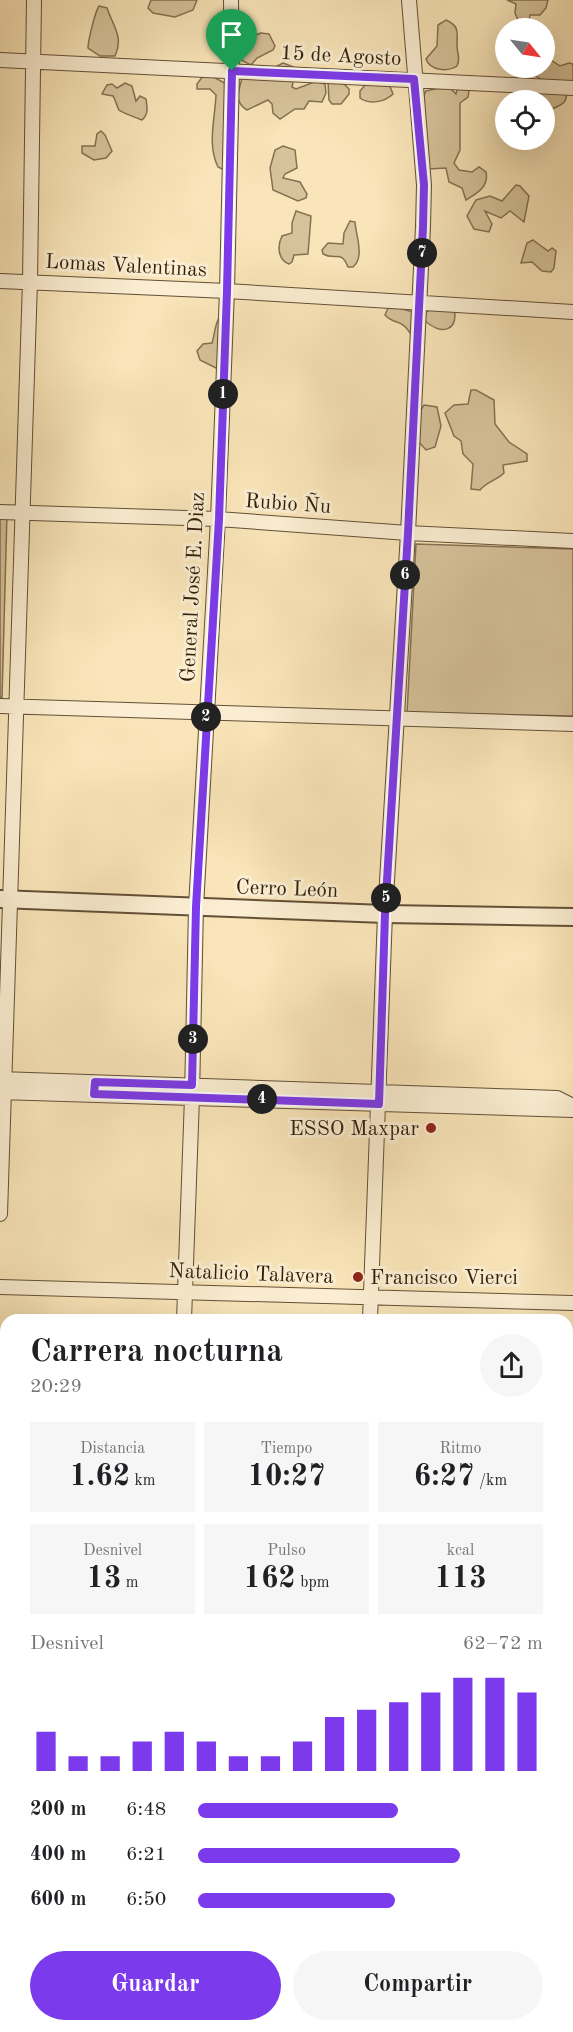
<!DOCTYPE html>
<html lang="es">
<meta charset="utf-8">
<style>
:root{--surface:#fff;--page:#f6f6f6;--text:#202124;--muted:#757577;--accent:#7c3aed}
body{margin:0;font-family:"Old Standard TT",serif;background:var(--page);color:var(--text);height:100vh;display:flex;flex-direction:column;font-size:22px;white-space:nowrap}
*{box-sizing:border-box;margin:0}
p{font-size:20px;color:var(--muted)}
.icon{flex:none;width:33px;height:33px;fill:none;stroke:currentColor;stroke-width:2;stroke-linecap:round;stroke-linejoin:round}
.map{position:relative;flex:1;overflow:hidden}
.sheet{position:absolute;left:0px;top:1314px;width:573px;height:718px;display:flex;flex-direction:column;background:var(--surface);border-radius:18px 18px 0 0;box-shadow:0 6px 24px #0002}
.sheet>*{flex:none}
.needle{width:39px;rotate:120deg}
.buttons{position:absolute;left:495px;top:18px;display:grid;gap:12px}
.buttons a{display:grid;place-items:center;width:60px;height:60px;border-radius:50%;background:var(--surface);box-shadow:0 6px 24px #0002;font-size:30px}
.pin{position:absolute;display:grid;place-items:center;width:51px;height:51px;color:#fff;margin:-62px -26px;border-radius:50% 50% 50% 0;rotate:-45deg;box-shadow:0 0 6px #0007}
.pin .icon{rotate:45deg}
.km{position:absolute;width:30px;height:30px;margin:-15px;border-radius:50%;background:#222;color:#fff;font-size:16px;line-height:30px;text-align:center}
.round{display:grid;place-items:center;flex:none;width:63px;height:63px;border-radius:32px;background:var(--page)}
.headline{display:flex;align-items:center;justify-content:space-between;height:102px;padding:0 30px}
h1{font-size:33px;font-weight:700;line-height:45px}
.figures{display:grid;grid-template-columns:repeat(3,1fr);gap:9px;height:102px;padding:6px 30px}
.figures div{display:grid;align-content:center;border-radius:0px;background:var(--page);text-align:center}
.figures b{font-size:30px;font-weight:700}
.figures small{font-size:16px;font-weight:400}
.figures p{font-size:16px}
.chart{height:168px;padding:12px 30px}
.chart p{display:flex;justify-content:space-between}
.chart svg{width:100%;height:108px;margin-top:6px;stroke:var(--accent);stroke-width:6}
.button{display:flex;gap:12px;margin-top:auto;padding:12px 30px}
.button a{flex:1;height:69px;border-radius:36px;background:var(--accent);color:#fff;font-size:24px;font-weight:700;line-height:69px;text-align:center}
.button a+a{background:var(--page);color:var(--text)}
ul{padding:0 30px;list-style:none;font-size:20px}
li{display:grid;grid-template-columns:96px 72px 1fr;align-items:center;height:45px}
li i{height:15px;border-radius:8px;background:var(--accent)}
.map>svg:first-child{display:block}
</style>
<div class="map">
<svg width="573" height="2032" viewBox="0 0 573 2032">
<rect width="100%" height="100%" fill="#f9e5b9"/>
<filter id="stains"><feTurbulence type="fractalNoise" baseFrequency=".00333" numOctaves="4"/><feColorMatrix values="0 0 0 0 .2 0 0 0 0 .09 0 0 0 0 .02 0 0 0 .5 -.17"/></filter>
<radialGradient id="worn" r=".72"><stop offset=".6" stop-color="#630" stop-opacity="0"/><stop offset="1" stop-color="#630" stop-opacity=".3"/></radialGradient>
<!-- green -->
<path fill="#d7c39b" stroke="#847152" stroke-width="1.5" d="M151 0H197L193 10 175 17 153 13 148 8Z
M507 0H548L546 8 540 15H530L529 24 519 22 515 13 516 4Z
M99 6 107 8C113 26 124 37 115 56H100L88 48C88 41 95 12 99 6Z
M446 20C460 26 457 33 457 45 457 54 461 58 457 66 448 72 430 71 426 59L437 46 438 25Z
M261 33 269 34 275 46 273 50 257 58 251 65 239 59C237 45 249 37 261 33Z
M545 56 560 66 569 63 573 64V82L566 89C568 102 564 104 552 109L545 106 544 100 537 99 542 81C539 76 532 76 529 70V68H544Z
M283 63 296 68 292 87 296 89 317 81 325 84 326 93 322 102 309 101 304 109H295L280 119 273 113 272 104 268 100 247 110C232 101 240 89 243 74L275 67Z
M203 76H212L228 85 226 171 218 167C207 145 215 119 216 95L210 89H197V84Z
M328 81 343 83 349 89V94L341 104H332L329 100Z
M125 83 132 86 136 101 140 96 146 99C147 107 149 114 142 120 139 119 121 112 119 110 116 105 116 100 113 96L102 94 107 85 112 84 117 88Z
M366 84H389L393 94C385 102 369 105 360 98V91Z
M470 85 468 97 460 103V150L454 163 459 170 472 172 479 167 486 172C489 187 477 193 466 200L462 188 449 182 446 168 428 169 422 99 426 91 448 86 456 94 458 86Z
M101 131 105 135 112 151 106 158 94 160 82 153V146H95L97 134Z
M283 146 295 150 297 168 285 174 283 178 300 182 307 194 306 198 298 201 273 190 270 168 275 150Z
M516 185 520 186 529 196 524 222 510 211 501 218 485 211 492 224 489 232 474 229 467 216 476 200 490 196 502 201Z
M296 211 311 216 308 254 294 255 292 262 289 264C278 260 277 246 282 236L292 233V223Z
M350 221 355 222C356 236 365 257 353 267H348C341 249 336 261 323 254L322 250 328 243 343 244 344 233Z
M533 240 548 251 552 248 556 251 554 268 551 272 542 271 532 262 521 263 527 243Z
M441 305 454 307C459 333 440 335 424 320L426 312Z
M392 306 413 312 412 336C401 317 395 326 385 315L388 308Z
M223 314 220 370 200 360 197 351 203 344 212 343C215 334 215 319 223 314Z
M471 390H476L494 400 495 424 509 442 527 454V461L503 465 504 473C497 480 485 483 480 490L471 489 473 464 463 454 461 441 454 436 445 413 454 405 468 404Z
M424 405 437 407 441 426 435 447 426 450 417 440 419 413Z
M0 513H7L2 698 0 697Z
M416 544 573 549V716L407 713Z"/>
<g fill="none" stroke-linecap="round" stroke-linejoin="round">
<!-- minor casing -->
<g stroke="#635036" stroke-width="16">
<path id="minor" d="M0 60 573 88
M0 281 227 291 573 312
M0 512 218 519 408 533 573 541
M0 706 573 724
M0 1079 557 1098 573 1106
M0 1092 573 1110
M0 1214 30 281 34 0
M0 1287 573 1303
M184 1320 192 1097 196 907 218 519 227 291 232 71 231 0
M370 1320 385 914 408 533 423 227 424 185 409 0
M568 1495 573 1365
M0 1879 6 1880"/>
</g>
<!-- tertiary casing -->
<g stroke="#635036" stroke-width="20">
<path id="tertiary" d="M0 899 385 914 573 917
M0 1478H6
M567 1495V1516
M0 1672H6
M567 1689 573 1690"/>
</g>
<!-- secondary casing -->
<g stroke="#311f0a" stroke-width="21">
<path id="secondary" d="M0 1828 6 1829
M567 1881H573
M0 1942H6
M0 1969 6 2032
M567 1989H573
M567 2008H573
M24 2026V2032
M206 2026 207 2032
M344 2026 354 2031 365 2026
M69 2032 130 2026
M261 2032 323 2026"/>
</g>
<!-- minor -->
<use href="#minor" stroke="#fbeed2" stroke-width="14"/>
<!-- tertiary -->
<use href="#tertiary" stroke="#fbeed2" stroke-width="16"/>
<!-- secondary -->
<use href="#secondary" stroke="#fbeed2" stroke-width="18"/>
</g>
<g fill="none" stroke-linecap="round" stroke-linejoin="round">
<!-- route casing -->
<g stroke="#fff" stroke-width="12">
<path id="route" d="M232 71 414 79 424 185 423 226 408 533 385 914 379 1104 94 1094 95 1082 192 1085 196 907 219 519 227 291Z"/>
</g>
<!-- route -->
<use href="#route" stroke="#7c3aed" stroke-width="8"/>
</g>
<!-- markers -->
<g fill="#8f2418" stroke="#fbeed2" stroke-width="2">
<circle cx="431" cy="1128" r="6"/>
<circle cx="358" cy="1277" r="6"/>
</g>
<g text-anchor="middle" stroke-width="6" stroke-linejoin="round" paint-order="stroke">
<!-- street labels -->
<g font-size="21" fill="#311f0a" stroke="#fbeed2">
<text transform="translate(341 55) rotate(3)" y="7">15 de Agosto</text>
<text transform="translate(126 265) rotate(3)" y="7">Lomas Valentinas</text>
<text transform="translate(288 503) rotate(4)" y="7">Rubio Ñu</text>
<text transform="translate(192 587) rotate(-87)" y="7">General José E. Diaz</text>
<text transform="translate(287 888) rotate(2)" y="7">Cerro León</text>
<text transform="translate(251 1273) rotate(2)" y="7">Natalicio Talavera</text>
</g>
<!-- poi labels -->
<g font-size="21" fill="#311f0a" stroke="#fbeed2" text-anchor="end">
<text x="419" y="1135">ESSO Maxpar</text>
<text x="370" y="1284" text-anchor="start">Francisco Vierci</text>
</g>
</g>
<rect width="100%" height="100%" filter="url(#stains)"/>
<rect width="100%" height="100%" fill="url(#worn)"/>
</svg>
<div class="buttons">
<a><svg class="needle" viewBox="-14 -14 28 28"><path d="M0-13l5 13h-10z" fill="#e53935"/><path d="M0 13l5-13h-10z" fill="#757577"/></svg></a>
<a><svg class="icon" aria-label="locate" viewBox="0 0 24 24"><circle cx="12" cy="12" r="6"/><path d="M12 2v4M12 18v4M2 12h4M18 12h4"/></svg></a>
</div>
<div class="pin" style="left:232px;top:71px;background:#1e9e55"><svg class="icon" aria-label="arrive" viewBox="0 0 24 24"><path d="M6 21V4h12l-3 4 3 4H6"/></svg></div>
<b class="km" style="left:223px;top:394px">1</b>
<b class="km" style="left:206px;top:717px">2</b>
<b class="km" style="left:193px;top:1039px">3</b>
<b class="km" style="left:262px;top:1099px">4</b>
<b class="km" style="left:386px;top:898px">5</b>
<b class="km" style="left:405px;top:575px">6</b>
<b class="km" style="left:422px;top:253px">7</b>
<section class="sheet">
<div class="headline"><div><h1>Carrera nocturna</h1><p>20:29</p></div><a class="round"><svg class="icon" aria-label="share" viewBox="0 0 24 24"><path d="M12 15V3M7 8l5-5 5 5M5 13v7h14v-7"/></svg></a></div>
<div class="figures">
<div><p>Distancia</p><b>1.62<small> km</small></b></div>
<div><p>Tiempo</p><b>10:27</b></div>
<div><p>Ritmo</p><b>6:27<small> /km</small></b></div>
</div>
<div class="figures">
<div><p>Desnivel</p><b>13<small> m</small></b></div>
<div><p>Pulso</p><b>162<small> bpm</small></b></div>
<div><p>kcal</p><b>113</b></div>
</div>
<div class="chart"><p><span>Desnivel</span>62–72 m</p>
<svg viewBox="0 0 160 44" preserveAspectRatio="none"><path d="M5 44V28M15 44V38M25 44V38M35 44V32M45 44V28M55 44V32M65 44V38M75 44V38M85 44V32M95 44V22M105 44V19M115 44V16M125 44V12M135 44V6M145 44V6M155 44V12"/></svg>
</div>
<ul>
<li><b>200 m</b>6:48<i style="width:58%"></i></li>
<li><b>400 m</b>6:21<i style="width:76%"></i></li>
<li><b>600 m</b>6:50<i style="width:57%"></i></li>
</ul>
<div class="button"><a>Guardar</a><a>Compartir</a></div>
</section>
</div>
